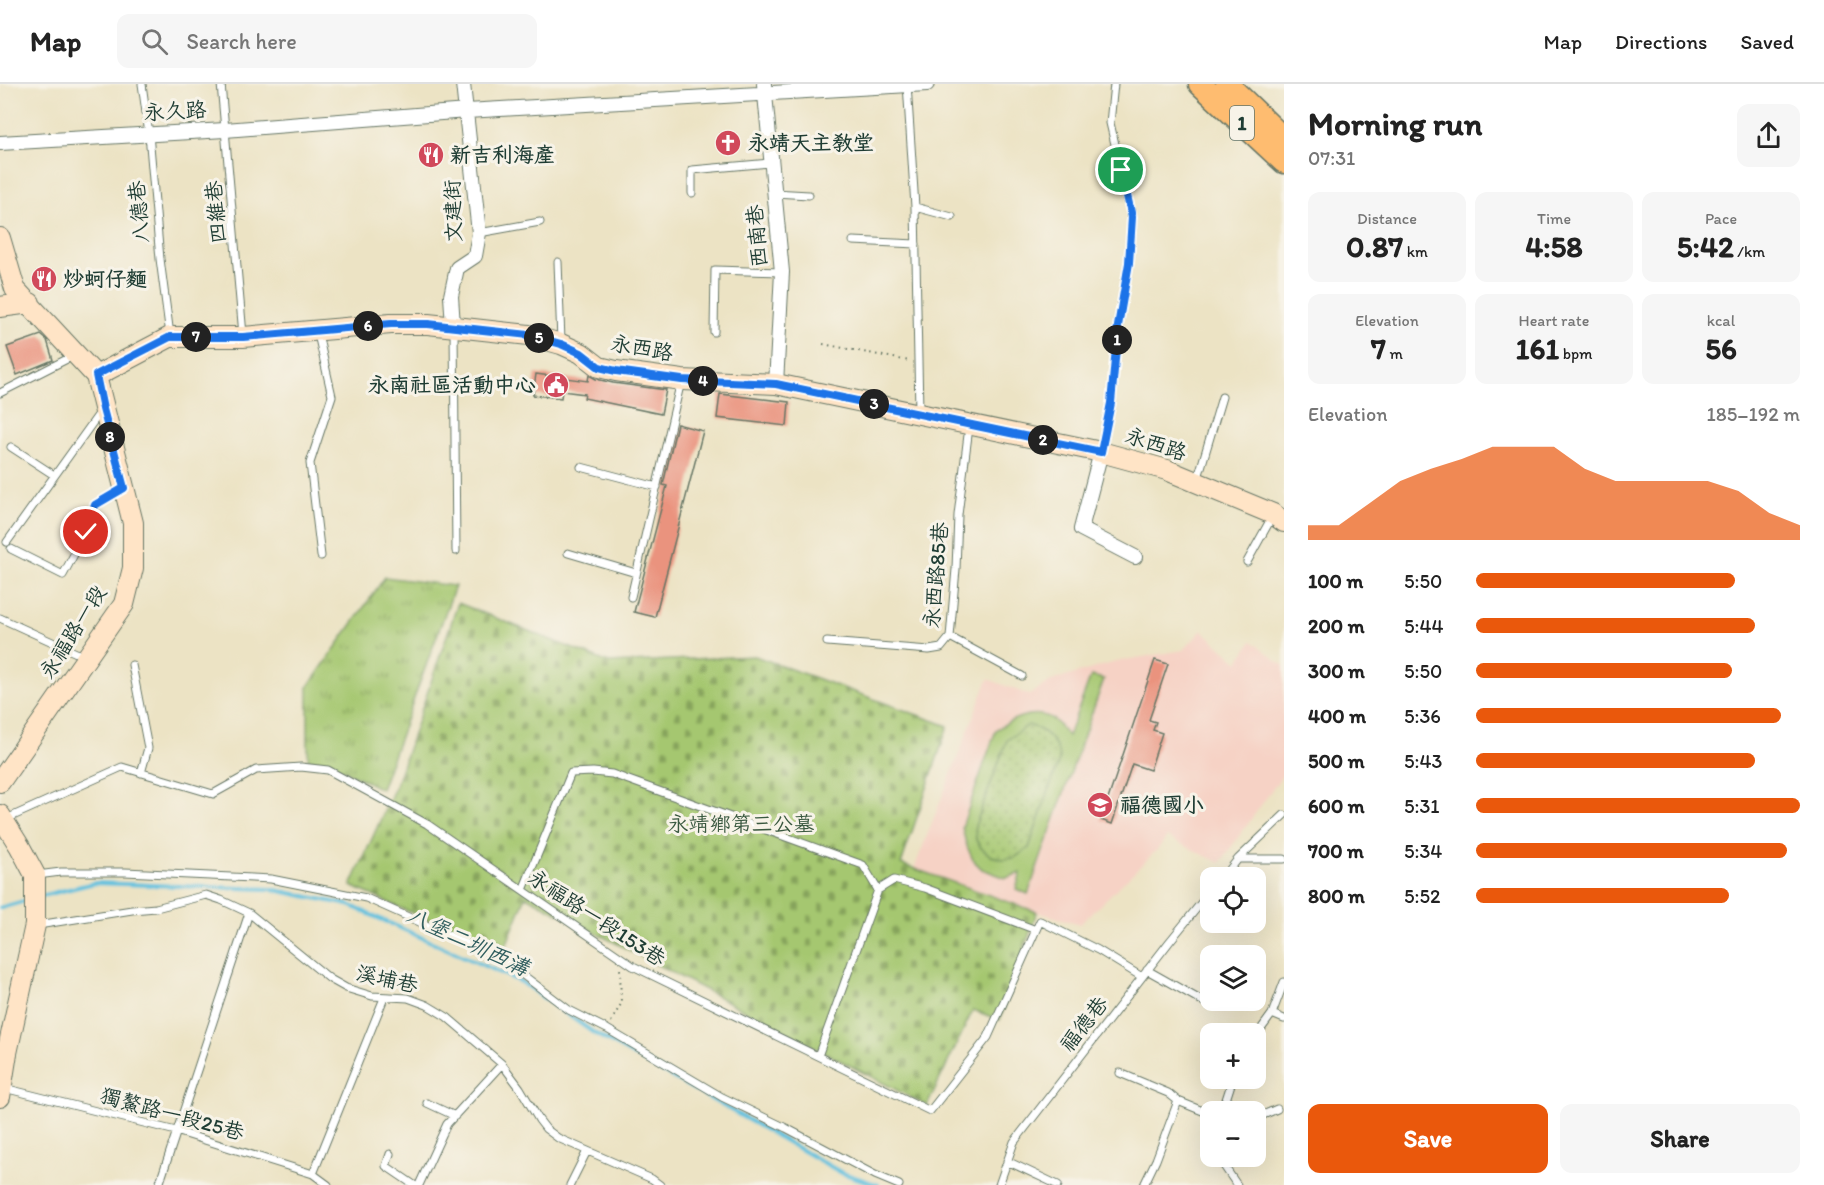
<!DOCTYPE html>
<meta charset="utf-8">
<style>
:root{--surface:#fff;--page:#f6f6f6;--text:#222;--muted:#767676;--line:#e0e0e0;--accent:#ea580c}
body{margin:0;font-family:Itim,"LXGW WenKai TC",sans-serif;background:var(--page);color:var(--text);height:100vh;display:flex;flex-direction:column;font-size:22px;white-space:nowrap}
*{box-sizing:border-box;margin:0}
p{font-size:20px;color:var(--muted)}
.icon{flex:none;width:33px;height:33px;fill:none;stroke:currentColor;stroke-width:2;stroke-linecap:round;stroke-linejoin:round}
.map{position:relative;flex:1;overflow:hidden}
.panel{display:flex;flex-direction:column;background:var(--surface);width:540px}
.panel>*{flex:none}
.tools{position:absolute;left:1200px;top:783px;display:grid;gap:12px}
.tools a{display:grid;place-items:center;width:66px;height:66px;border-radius:12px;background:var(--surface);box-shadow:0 6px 24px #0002;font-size:30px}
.pin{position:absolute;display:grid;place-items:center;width:51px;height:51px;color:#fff;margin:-26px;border:3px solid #fff;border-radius:50%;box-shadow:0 2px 6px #0007}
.km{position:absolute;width:30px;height:30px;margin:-15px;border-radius:50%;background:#222;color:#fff;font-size:16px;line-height:30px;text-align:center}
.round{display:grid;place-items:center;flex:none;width:63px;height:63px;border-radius:12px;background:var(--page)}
.summary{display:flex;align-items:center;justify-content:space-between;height:102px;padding:0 24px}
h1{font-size:33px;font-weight:700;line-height:45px}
.metrics{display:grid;grid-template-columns:repeat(3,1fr);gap:9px;height:102px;padding:6px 24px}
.metrics div{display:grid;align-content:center;border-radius:12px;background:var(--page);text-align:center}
.metrics b{font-size:30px;font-weight:700}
.metrics small{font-size:16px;font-weight:400}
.metrics p{font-size:16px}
.chart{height:168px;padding:12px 24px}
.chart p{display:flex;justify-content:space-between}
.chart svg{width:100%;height:108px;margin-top:6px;fill:var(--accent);opacity:.7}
.primary-button{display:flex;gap:12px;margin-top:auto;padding:12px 24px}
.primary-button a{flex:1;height:69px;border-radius:12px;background:var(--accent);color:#fff;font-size:24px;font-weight:700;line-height:69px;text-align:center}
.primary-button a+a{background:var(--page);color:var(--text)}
ul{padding:0 24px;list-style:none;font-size:20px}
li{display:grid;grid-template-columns:96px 72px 1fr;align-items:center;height:45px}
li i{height:15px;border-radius:8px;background:var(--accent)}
header{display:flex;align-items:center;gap:36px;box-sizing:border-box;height:84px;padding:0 30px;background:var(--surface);border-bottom:2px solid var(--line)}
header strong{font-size:28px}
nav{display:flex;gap:33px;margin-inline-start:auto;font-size:21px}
.search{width:420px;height:54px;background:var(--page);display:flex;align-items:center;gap:15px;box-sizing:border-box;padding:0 21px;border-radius:12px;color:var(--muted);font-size:22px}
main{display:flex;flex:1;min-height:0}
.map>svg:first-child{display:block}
</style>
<header>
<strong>Map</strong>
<div class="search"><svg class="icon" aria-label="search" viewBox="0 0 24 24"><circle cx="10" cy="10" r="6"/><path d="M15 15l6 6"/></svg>Search here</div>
<nav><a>Map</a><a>Directions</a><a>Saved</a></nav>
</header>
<main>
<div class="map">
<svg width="1284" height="1101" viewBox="0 0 1284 1101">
<defs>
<pattern id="grass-dots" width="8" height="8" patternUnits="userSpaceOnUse" patternTransform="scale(1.5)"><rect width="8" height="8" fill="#a5c76f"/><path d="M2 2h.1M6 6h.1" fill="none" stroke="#86a35c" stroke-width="1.8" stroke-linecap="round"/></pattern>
<pattern id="cemetery-stones" width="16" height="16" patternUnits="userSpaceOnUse" patternTransform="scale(1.5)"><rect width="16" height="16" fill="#a5c76f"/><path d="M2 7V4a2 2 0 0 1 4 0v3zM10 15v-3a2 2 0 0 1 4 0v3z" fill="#86a35c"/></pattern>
<pattern id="park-tufts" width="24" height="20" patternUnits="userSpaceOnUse" patternTransform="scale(1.5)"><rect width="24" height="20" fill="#a5c76f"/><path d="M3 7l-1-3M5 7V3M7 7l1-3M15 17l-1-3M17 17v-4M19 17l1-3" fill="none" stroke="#86a35c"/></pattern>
</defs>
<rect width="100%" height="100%" fill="#f7f3e8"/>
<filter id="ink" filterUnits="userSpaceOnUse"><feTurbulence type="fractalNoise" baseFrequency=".0167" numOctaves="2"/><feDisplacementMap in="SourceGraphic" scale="12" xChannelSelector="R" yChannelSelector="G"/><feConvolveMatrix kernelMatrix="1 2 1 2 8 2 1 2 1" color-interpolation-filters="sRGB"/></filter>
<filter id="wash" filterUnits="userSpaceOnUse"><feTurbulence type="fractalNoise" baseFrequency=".008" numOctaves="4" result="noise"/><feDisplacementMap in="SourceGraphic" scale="24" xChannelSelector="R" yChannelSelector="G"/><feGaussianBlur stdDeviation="1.35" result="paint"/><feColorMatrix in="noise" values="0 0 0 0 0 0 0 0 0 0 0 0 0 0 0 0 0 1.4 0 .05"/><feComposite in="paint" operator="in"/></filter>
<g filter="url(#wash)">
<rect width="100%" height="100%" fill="#ece3c4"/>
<!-- built -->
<path fill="#f6d2c5" d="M1202 546 1238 578 1252 557 1284 582V689L1220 779 1167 753 1157 766 1080 840 1037 828 914 785 988 595 1029 611 1051 597 1119 577 1184 566Z"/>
<!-- grass -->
<path fill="url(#grass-dots)" stroke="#628252" stroke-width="1.5" d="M1028 641C1046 646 1055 656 1060 674L1029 764 1014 774 1003 775 991 772 981 764 976 756 975 742 1007 656Z"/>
<!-- cemetery -->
<path fill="url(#cemetery-stones)" stroke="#628252" stroke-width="1.5" d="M458 519 609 579 755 572 948 642 901 780 1037 828 1000 936 973 926 927 1022 526 812 503 869 351 802 395 703Z"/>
<!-- park -->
<path fill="url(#park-tufts)" stroke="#628252" stroke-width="1.5" d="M385 493 455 502 381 705 328 678 308 676V603Z"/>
<!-- pitch -->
<path fill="#a5c76f" stroke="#628252" stroke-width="1.5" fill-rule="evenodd" d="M1091 592 1104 595 1028 810 1016 805 1021 789 1006 794 982 785 973 776 966 760 962 743 996 646C1011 635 1033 625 1051 634 1058 638 1063 647 1068 652ZM1028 641C1046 646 1055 656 1060 674L1029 764 1014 774 1003 775 991 772 981 764 976 756 975 742 1007 656Z"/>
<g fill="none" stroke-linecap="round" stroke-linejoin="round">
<!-- stream -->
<path stroke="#61c1df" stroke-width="4" d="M41 812 94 799 270 805 349 821 523 899 594 949 842 1089 878 1101
M0 824 28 816"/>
</g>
<g id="blocks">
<!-- building -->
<path fill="#ea937e" d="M41 251 47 256 53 276 17 291 7 263Z
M536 290 588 297 589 291 596 295 613 299 666 306 661 330 584 314 585 310 562 307 561 314 533 311Z
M720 310 789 318 787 342 717 334Z
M677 340 703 347 655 533 634 528 667 402 663 401Z
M1155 576 1168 580 1149 636 1156 638 1153 646 1162 649 1150 686 1132 680 1112 740 1101 736Z"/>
</g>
</g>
<g filter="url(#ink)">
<use href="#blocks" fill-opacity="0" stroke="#677766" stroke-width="1.5"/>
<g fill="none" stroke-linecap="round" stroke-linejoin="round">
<!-- lane casing -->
<g stroke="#677766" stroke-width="9">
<path id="lane" d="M142 0 149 50 160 175 170 251
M221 0 243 251
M907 0 915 123 919 327
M692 109V86L770 79
M774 109 809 111
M915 123 952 133
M479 149 540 138
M853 157 916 160
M558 178 561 257
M454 245 456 467
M714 248 715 186 782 188
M318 250 332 312 310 379 321 472
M0 309 73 272
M11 363 54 391
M1102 365 1111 319 1118 242 1129 179 1132 133 1110 39 1114 0
M581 383 657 403
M1197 397 1222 313
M7 458 101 327
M11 465 63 491 86 448 95 421 122 405
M568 469 636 489
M1247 478 1272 433
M631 513 681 297
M0 534 85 573
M950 553 1022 592
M827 558 929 566 941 564 950 553 956 485 958 431 969 343
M132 581 148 664 141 689
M4 736 122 683 213 710 256 686 301 683 328 686 427 740 633 882 930 1027 988 953 1040 837 1098 866 1142 893
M1238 775H1284
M37 791 61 788H125L271 795 366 814 502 875 569 926 607 945 722 1013 786 1044 875 1091 899 1101
M1223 794 1238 775 1284 731
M523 806 571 689 593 688 612 690 863 781 878 806
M38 841 132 826 156 824 206 811 221 816 249 829 330 895 346 904 372 912 408 914 427 921 447 933 502 980 520 1004 539 1036 546 1045 558 1054 652 1095 660 1101
M1147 886 1204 918
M1272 930 1284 935
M1256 952 1272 930 1284 898
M818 972 878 806 894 796 925 804 1036 846
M1120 989 1168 1009 1178 1017 1156 1076 1144 1101
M4 1004 176 1047 313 1090 328 1101
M1178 1017 1210 1030
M427 1019 455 1032
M1222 1028 1233 994
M1256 1034 1277 1025
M390 1070 386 1082 414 1101
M1222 1072 1220 1076 1237 1101
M1007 1077 1058 1101
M313 1090 384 914
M159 1101 249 829
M419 1101 447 1040 502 980
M570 1101 587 1067
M999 1101 1014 1058 1170 857 1210 808"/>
</g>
<!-- street casing -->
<g stroke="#677766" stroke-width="16">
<path id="street" d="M764 0 782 188 776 300
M0 59 225 46 467 27 927 0
M453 242 451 212 457 184 475 172 479 149 463 0
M1101 368 1081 445 1135 473"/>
</g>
<!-- secondary casing -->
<g stroke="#677766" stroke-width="22">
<path id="secondary" d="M0 154 15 205 96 292 133 439V484L124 520 0 698
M0 223 30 219
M96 292 170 253H243L391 240H428L529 251 561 260 581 269 599 283 616 287 682 296 776 300 1101 368 1167 386 1273 430 1284 438
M0 731 20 763 35 791V841L7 969 0 1013"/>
</g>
<!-- primary casing -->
<g stroke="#677766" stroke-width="25">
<path id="primary" d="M1200 0 1284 78
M1227 0 1284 55"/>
</g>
<!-- path -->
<path stroke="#677766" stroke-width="2" stroke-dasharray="1.5 4.5" stroke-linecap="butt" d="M823 260 909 277
M611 938 621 920 620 883"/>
<!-- lane -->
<use href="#lane" stroke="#fff" stroke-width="7"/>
<!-- street -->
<use href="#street" stroke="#fff" stroke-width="14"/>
<!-- secondary -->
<use href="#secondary" stroke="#ffe4c6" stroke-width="20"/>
<!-- primary -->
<use href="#primary" stroke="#febc70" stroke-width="22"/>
</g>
</g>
<g fill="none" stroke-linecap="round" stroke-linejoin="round" filter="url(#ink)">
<!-- route casing -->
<g stroke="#fff" stroke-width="12">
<path id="route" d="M86 448 95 421 124 404 103 325 96 291 170 253H243L391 240H428L529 251 561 260 581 269 599 283 616 287 682 296 776 300 1101 368 1111 319 1118 242 1129 179 1132 133 1121 86"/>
</g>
<!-- route -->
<use href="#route" stroke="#1a73e8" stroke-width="8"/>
</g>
<!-- icons -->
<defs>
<g id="church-disc" transform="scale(1.35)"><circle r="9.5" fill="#d1495b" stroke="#f7f3e8"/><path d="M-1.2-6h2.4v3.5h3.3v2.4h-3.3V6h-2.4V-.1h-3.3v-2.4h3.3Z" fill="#fff"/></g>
<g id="restaurant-disc" transform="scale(1.35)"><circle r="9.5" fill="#d1495b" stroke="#f7f3e8"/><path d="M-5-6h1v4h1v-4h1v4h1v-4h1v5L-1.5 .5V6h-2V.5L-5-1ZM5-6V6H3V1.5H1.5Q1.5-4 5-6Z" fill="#fff"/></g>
<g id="civic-disc" transform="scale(1.35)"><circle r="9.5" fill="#d1495b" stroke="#f7f3e8"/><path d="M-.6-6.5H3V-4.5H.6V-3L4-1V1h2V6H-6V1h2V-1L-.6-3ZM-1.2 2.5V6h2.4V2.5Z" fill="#fff"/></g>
<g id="school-disc" transform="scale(1.35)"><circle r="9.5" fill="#d1495b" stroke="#f7f3e8"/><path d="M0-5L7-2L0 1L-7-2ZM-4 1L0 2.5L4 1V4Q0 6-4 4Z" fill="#fff"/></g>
</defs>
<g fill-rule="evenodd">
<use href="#church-disc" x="728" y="59"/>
<use href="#restaurant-disc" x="431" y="71"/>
<use href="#restaurant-disc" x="44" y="195"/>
<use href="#civic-disc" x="556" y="301"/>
<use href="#school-disc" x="1100" y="721"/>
</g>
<g text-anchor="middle" stroke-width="6" stroke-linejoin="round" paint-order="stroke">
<!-- shield labels -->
<rect fill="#f7f3e8" stroke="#60746a" stroke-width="1.5" x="1230" y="22" width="24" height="34" rx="4.5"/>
<g font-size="20" font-weight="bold" fill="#1f3d34">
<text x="1242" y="46">1</text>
</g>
<!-- street labels -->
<g font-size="21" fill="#1f3d34" stroke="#f7f3e8">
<text transform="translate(175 27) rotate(-3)" y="7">永久路</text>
<text transform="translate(453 127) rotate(-92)" y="7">文建街</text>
<text transform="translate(139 128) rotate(-95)" y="7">八德巷</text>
<text transform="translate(216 128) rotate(-95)" y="7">四維巷</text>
<text transform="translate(757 152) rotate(-95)" y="7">西南巷</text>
<text transform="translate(642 264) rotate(10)" y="7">永西路</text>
<text transform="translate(1156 360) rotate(18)" y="7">永西路</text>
<text transform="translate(936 491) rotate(-85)" y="7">永西路85巷</text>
<text transform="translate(73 548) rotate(-58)" y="7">永福路一段</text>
<text transform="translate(597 834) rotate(33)" y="7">永福路一段153巷</text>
<text transform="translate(387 895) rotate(12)" y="7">溪埔巷</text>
<text transform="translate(1084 940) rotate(-52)" y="7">福德巷</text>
<text transform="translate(172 1030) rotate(15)" y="7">獨鰲路一段25巷</text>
</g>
<!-- poi labels -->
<g font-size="21" font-weight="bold" fill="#1f3d34" stroke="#f7f3e8" text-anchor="start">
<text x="748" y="66">永靖天主教堂</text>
<text x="450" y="78">新吉利海產</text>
<text x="63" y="202">炒蚵仔麵</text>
<text x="536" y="308" text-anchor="end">永南社區活動中心</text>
<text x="1120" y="728">福德國小</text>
</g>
<!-- park labels -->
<g font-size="21" fill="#3a5940" stroke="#f7f3e8">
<text x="741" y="747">永靖鄉第三公墓</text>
</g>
<!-- water labels -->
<g font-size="22" font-style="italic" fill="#305e5f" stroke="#f7f3e8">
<text transform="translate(468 857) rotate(25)" y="8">八堡二圳西溝</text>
</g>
</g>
</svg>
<div class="tools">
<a><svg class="icon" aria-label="locate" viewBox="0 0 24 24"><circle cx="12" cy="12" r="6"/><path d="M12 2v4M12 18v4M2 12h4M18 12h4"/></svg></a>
<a><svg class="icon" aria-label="layers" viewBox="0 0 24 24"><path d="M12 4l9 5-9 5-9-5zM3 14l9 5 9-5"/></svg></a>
<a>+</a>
<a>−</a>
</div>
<div class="pin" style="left:1121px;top:86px;background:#1e9e55"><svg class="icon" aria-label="arrive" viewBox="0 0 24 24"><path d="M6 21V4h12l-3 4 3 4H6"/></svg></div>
<div class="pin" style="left:86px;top:448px;background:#d93025"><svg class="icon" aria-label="check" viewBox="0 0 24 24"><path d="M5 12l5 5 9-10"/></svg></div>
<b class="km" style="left:1117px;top:256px">1</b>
<b class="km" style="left:1043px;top:356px">2</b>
<b class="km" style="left:874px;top:320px">3</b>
<b class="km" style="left:703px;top:297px">4</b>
<b class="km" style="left:539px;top:254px">5</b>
<b class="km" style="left:368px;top:242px">6</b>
<b class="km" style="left:196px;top:253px">7</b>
<b class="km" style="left:110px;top:353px">8</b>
</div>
<section class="panel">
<div class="summary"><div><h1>Morning run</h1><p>07:31</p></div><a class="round"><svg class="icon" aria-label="share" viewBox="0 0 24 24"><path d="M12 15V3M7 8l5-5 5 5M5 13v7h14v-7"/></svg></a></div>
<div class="metrics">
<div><p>Distance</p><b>0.87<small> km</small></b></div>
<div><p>Time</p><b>4:58</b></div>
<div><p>Pace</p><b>5:42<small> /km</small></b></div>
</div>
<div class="metrics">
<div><p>Elevation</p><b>7<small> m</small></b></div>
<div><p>Heart rate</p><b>161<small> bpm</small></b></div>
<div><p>kcal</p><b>56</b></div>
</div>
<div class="chart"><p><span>Elevation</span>185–192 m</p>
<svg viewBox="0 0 160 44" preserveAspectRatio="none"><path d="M0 44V38L10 38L20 29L30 20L40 15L50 11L60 6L70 6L80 6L90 15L100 20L110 20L120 20L130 20L140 24L150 33L160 38V44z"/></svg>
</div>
<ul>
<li><b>100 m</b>5:50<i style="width:80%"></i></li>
<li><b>200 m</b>5:44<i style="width:86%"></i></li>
<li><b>300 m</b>5:50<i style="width:79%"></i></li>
<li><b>400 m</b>5:36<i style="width:94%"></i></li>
<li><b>500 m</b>5:43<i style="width:86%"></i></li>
<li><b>600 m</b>5:31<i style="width:100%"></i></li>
<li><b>700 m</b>5:34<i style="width:96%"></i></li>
<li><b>800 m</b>5:52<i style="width:78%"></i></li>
</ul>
<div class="primary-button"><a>Save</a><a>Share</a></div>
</section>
</main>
